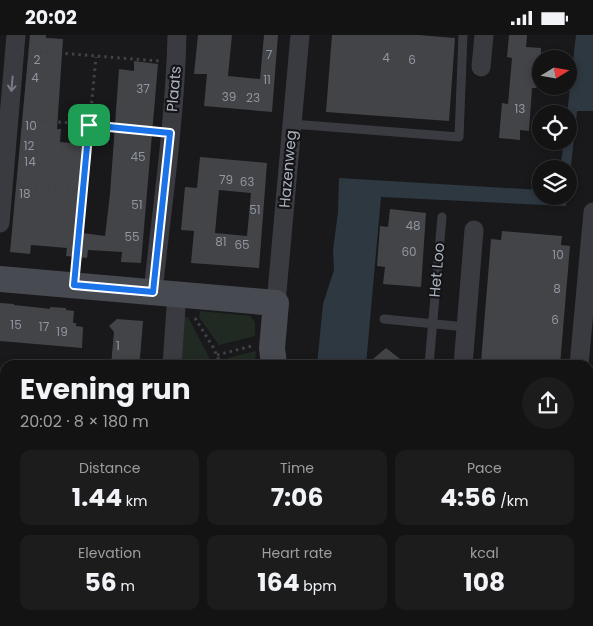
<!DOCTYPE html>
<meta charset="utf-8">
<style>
:root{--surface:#131314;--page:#1c1c1d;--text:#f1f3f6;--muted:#9d9ea0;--line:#323234}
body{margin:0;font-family:Poppins,sans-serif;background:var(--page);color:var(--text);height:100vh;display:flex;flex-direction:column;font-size:19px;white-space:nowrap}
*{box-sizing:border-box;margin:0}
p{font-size:16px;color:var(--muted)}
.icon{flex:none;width:28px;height:28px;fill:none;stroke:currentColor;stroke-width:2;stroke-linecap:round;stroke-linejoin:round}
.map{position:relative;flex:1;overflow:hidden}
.panel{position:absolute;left:0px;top:325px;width:594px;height:266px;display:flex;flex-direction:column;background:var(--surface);border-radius:15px 15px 0 0;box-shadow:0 2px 8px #0003,0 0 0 1px var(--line)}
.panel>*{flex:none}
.needle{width:32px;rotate:79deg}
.controls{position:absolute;left:532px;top:15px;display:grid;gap:10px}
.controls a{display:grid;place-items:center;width:45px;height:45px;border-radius:50%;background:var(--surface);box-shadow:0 2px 8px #0003,0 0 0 1px var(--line);font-size:25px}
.pin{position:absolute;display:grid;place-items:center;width:42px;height:42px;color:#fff;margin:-21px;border-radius:10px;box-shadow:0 2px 8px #0006}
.round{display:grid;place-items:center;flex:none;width:52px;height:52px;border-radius:26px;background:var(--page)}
.summary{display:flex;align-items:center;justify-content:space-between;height:85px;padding:0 20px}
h1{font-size:28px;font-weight:700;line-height:38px}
.metrics{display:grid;grid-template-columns:repeat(3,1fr);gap:8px;height:85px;padding:5px 20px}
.metrics div{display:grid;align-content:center;border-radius:10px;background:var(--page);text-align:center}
.metrics b{font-size:25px;font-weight:700}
.metrics small{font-size:14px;font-weight:400}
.metrics p{font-size:14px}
.status{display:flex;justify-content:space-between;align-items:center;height:35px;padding:0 25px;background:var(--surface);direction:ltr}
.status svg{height:14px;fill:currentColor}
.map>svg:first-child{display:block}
</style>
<div class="status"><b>20:02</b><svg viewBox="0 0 49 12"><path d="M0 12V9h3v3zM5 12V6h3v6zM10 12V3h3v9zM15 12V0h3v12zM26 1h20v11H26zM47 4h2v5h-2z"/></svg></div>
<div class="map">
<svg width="593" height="591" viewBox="0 0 593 591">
<rect width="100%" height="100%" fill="#19191b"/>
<!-- green -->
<path fill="#202a22" d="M200 276 250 281 255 287V301L219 310 199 282Z
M182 282H188L213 330H178Z
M256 316 255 330H230L228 323Z"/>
<!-- water -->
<path fill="#2e3841" d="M576 0H593V76H577L569 149V134H560L564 106H569V79H567Z
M339 143 541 155V161H567L566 171 381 162 366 330H317L323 269 334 235 333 215 338 177Z"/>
<!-- building -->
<path fill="#434448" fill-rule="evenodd" d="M30 0H46V3L63 4 57 94H61L60 107 83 109 76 197 105 201 110 159 119 34 134 36V26L158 29 141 228 121 227 122 217 88 215 87 223 66 221 67 213 31 210 30 219 10 217Z
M198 0H232L228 41 260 44 264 0H278L272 77 204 71 207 39H194Z
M332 0H418L455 3 449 86 326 77Z
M509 0H527L526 12 541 13V36H537L536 53H532L529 96 520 95V105L499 103 502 68 508 69 512 23 507 22Z
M200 122 267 128 259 233 191 228 194 196 181 195 185 152 197 153ZM219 155 251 158 247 201 215 198Z
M390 174 426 178 421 252 383 249 385 232 377 231 380 191 388 192Z
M502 196 562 201 561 210 570 211 560 330H490L491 328 481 327 491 204 501 205Z
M0 268 14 269V270L42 273 50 274V272L66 273V275L74 276 73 288H76V291L83 292 82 313 0 306Z
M117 284 143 286 140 323 139 325H136V330H111L114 297 109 291Z
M386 313 408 330H366Z"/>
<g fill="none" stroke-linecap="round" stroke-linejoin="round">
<!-- path -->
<path stroke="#3f4248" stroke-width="3" stroke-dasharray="2.5 4" stroke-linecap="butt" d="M33 16 159 26
M26 84 155 96
M21 152 83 157
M76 230 96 22
M195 283 213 312 221 330
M217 320 252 311
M589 380H593
M277 586 278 591
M215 591V586"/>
<!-- lane -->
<path stroke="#3a3b41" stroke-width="9" d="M292 89 459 102 463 0
M384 284 466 292
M429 330 442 182"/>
<!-- street -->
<path stroke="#3a3b41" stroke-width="19" d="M481 32 484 0
M0 188 16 0
M153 257C162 171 175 86 177 0
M276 268 300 0
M172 330 177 259
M463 330 474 195
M579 330 593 177
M589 457 593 458
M589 523H593
M150 591V586
M446 591V586"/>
<!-- secondary -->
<path stroke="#474a51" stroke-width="26" d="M0 244 276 268 272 313 274 330
M589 494 593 495"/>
</g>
<!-- one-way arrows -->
<defs><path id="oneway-shaft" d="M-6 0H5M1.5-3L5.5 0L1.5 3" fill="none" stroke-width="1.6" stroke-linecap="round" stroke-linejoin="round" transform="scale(1.25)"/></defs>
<use stroke="#787b85" href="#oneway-shaft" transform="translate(12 49) rotate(95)"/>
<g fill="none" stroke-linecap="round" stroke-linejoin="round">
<!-- route casing -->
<g stroke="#fff" stroke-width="10">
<path id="route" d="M89 90 170 98 153 257 74 250Z"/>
</g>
<!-- route -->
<use href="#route" stroke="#1a73e8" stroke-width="6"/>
</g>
<g text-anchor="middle" stroke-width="4.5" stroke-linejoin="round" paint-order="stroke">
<!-- number labels -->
<g font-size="12" fill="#90959f">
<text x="269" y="24">7</text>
<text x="386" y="27">4</text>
<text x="37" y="29">2</text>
<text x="412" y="29">6</text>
<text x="35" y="47">4</text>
<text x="267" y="49">11</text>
<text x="143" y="58">37</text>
<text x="229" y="66">39</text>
<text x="253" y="67">23</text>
<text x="520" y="78">13</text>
<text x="31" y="95">10</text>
<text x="29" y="115">12</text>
<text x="138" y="126">45</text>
<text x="30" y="131">14</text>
<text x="226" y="149">79</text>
<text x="247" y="151">63</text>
<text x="25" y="163">18</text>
<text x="137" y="174">51</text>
<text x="255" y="179">51</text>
<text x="413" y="195">48</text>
<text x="132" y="206">55</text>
<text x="221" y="211">81</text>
<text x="242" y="214">65</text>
<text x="409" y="221">60</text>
<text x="558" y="224">10</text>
<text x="557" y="258">8</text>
<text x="555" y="289">6</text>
<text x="16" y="294">15</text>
<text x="44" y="296">17</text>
<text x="62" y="301">19</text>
<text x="118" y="315">1</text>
</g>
<!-- street labels -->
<g font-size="15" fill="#aab0bc" stroke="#141416">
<text transform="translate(174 54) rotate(-85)" y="5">Plaats</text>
<text transform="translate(288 134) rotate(-85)" y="5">Hazenweg</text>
<text transform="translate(437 235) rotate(-85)" y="5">Het Loo</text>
</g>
</g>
</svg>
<div class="controls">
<a><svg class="needle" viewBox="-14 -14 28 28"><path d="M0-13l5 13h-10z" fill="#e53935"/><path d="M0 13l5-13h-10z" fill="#9d9ea0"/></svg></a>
<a><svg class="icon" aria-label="locate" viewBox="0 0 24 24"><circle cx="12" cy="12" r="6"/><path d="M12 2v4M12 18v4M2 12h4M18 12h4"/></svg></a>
<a><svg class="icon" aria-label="layers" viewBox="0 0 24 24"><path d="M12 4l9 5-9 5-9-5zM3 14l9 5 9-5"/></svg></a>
</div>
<div class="pin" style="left:89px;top:90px;background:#1e9e55"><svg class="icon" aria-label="arrive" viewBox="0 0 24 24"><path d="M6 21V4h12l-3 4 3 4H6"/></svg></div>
<section class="panel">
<div class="summary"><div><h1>Evening run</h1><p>20:02 · 8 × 180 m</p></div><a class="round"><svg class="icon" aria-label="share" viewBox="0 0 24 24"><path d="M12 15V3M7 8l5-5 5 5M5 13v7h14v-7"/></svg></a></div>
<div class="metrics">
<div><p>Distance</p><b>1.44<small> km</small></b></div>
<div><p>Time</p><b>7:06</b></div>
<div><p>Pace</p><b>4:56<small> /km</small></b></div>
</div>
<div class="metrics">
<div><p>Elevation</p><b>56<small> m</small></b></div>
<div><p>Heart rate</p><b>164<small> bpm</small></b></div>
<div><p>kcal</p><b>108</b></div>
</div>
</section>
</div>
